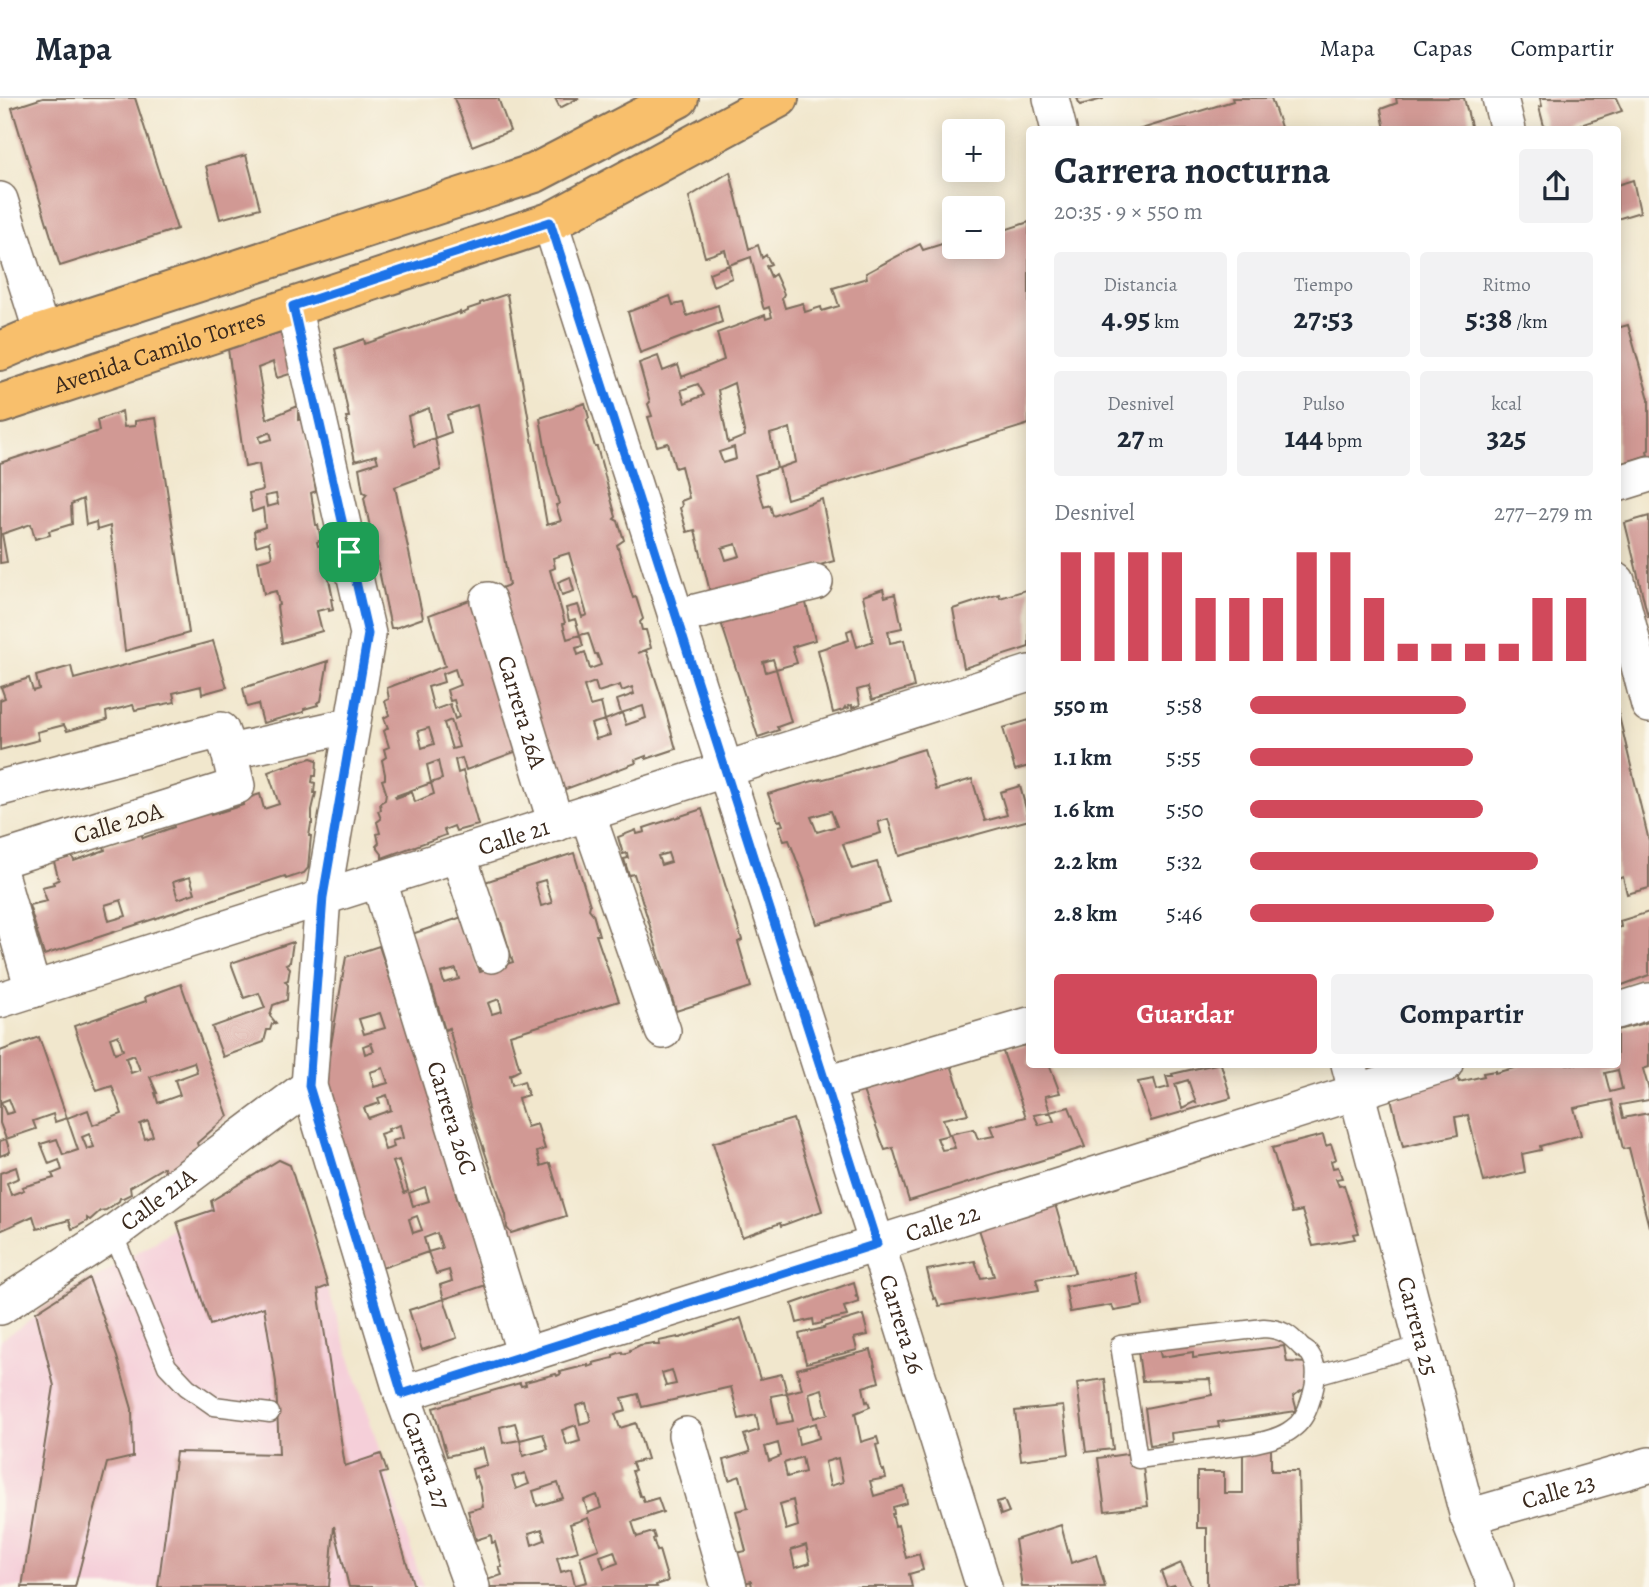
<!DOCTYPE html>
<html lang="es">
<meta charset="utf-8">
<style>
:root{--surface:#fff;--page:#f2f2f3;--text:#1f2937;--muted:#747a83;--line:#e0e1e3;--accent:#d1495b}
body{margin:0;font-family:Alegreya,serif;background:var(--page);color:var(--text);height:100vh;display:flex;flex-direction:column;font-size:26px;white-space:nowrap}
*{box-sizing:border-box;margin:0}
p{font-size:23px;color:var(--muted)}
.icon{flex:none;width:38px;height:38px;fill:none;stroke:currentColor;stroke-width:2;stroke-linecap:round;stroke-linejoin:round}
.map{position:relative;flex:1;overflow:hidden}
.panel{position:absolute;left:1026px;top:28px;width:595px;height:942px;display:flex;flex-direction:column;background:var(--surface);border-radius:7px;box-shadow:0 4px 18px #0003}
.panel>*{flex:none}
.buttons{position:absolute;left:942px;top:21px;display:grid;gap:14px}
.buttons a{display:grid;place-items:center;width:63px;height:63px;border-radius:7px;background:var(--surface);box-shadow:0 4px 18px #0003;font-size:35px}
.pin{position:absolute;display:grid;place-items:center;width:60px;height:60px;color:#fff;margin:-30px;border-radius:14px;box-shadow:0 4px 10px #0006}
.round{display:grid;place-items:center;flex:none;width:74px;height:74px;border-radius:7px;background:var(--page)}
.headline{display:flex;align-items:center;justify-content:space-between;height:119px;padding:0 28px}
h1{font-size:38px;font-weight:700;line-height:52px}
.figures{display:grid;grid-template-columns:repeat(3,1fr);gap:10px;height:119px;padding:7px 28px}
.figures div{display:grid;align-content:center;border-radius:7px;background:var(--page);text-align:center}
.figures b{font-size:30px;font-weight:700}
.figures small{font-size:19px;font-weight:400}
.figures p{font-size:19px}
.chart{height:196px;padding:14px 28px}
.chart p{display:flex;justify-content:space-between}
.chart svg{width:100%;height:126px;margin-top:7px;stroke:var(--accent);stroke-width:6}
.cta{display:flex;gap:14px;margin-top:auto;padding:14px 28px}
.cta a{flex:1;height:80px;border-radius:7px;background:var(--accent);color:#fff;font-size:28px;font-weight:700;line-height:80px;text-align:center}
.cta a+a{background:var(--page);color:var(--text)}
ul{padding:0 28px;list-style:none;font-size:23px}
li{display:grid;grid-template-columns:112px 84px 1fr;align-items:center;height:52px}
li i{height:18px;border-radius:9px;background:var(--accent)}
header{display:flex;align-items:center;gap:42px;box-sizing:border-box;height:98px;padding:0 35px;background:var(--surface);border-bottom:2px solid var(--line)}
header strong{font-size:33px}
nav{display:flex;gap:38px;margin-inline-start:auto;font-size:24px}
.map>svg:first-child{display:block}
</style>
<header>
<strong>Mapa</strong>
<nav><a>Mapa</a><a>Capas</a><a>Compartir</a></nav>
</header>
<div class="map">
<svg width="1649" height="1489" viewBox="0 0 1649 1489">
<rect width="100%" height="100%" fill="#fbf7ec"/>
<filter id="ink" filterUnits="userSpaceOnUse"><feTurbulence type="fractalNoise" baseFrequency=".0143" numOctaves="2"/><feDisplacementMap in="SourceGraphic" scale="14" xChannelSelector="R" yChannelSelector="G"/><feConvolveMatrix kernelMatrix="1 2 1 2 8 2 1 2 1" color-interpolation-filters="sRGB"/></filter>
<filter id="wash" filterUnits="userSpaceOnUse"><feTurbulence type="fractalNoise" baseFrequency=".00686" numOctaves="4" result="noise"/><feDisplacementMap in="SourceGraphic" scale="28" xChannelSelector="R" yChannelSelector="G"/><feGaussianBlur stdDeviation="1.57" result="paint"/><feColorMatrix in="noise" values="0 0 0 0 0 0 0 0 0 0 0 0 0 0 0 0 0 1.4 0 .05"/><feComposite in="paint" operator="in"/></filter>
<g filter="url(#wash)">
<rect width="100%" height="100%" fill="#f1e7cd"/>
<!-- built -->
<path fill="#f5cfd9" d="M286 1059 423 1489H0V1242Z"/>
<g id="blocks">
<!-- building -->
<path fill="#d19994" fill-rule="evenodd" d="M43 0H135L177 131 60 168 12 10Z
M454 0H498L510 33 472 48Z
M555 0H579L560 10Z
M1077 0H1103V1L1080 7Z
M1232 0H1271L1282 32H1138L1233 3Z
M1396 0H1464L1472 32H1385L1381 11 1397 5Z
M1540 0H1616L1622 13 1566 32H1545L1539 9 1542 8Z
M246 57 260 110 220 121 206 68Z
M730 74 749 151 758 147 762 160 766 157 771 166 766 168 771 179 775 176 784 196 782 200 785 210 803 205 805 214 821 209 822 213 839 208 833 190 867 180 866 175 920 146 923 152 945 145 946 150 954 148 992 149V136L1029 124V326L787 401 779 370 796 364 790 330 770 336 777 370 755 377 764 409 770 407 773 418 822 401 834 463 711 498 695 432 687 434 680 410 682 408 681 403 689 400 681 368 675 370 668 345 657 348 648 319 652 318 648 306 650 304 639 265 658 258 663 273 678 267 682 279 724 262 717 235 765 217 766 221 772 219 769 209 764 211 763 209 751 159 729 167 732 180 713 188 709 175 729 167 725 152 705 159 689 99ZM734 285 745 338 728 345 718 292ZM698 286 704 297 685 305 681 292ZM734 349 736 361 723 365 719 354ZM736 446 740 458 726 462 722 450Z
M1633 82 1640 114 1617 121V87Z
M507 196 547 427 561 423 556 407 559 406 548 366 540 320 585 305 589 320 587 322 595 349H597L616 419 614 421 618 423 624 442 617 447 633 500 636 499 643 521 640 524 642 532H646L651 550 638 555 646 552 662 601 676 651 646 661V658L635 662 636 665 555 695 495 492 509 487 477 307 447 317 451 334 435 340 441 372 395 389 423 520 395 530H391L364 400 367 396 363 394 359 370 378 364 376 357 355 363 346 319H349L335 251 364 241 365 246 460 214V216L468 213V211L480 207V205ZM429 310 435 340 414 348 408 318ZM569 455 587 517 582 519 578 507 566 510 569 523 575 521 580 537 567 541 563 526 565 525 550 472 555 470 553 460ZM588 535 595 556H597L601 567 590 571 585 554 578 557 576 550 583 548 580 537ZM595 584 598 594 620 587 622 593 632 589 634 596 617 602 621 615 643 608 646 620 626 627 622 615 605 622 610 637 596 641 591 626 605 622 601 605 590 608 584 588Z
M670 198 673 207 683 205 687 218 718 207 722 224 640 255 628 214Z
M288 221 296 274 277 280 273 264 258 270 267 321 298 308V322L304 321 316 393 311 395 316 427H318L321 442 317 444 318 448 322 447 333 501H331L333 512 329 513V510L317 513 322 533 282 545 277 508 279 507 276 493 264 496 258 463 272 459 269 444 256 448 254 433 265 429 263 410 252 414 249 395 263 392 259 366 245 369 227 244ZM270 334 272 341 261 344 259 339ZM276 396 278 406 267 409 265 398Z
M1628 227 1649 301V352L1647 353 1648 357 1617 367V230Z
M122 313 124 329 135 328V323L156 320 189 535 125 553 110 428 97 432 96 424 86 427 83 401 71 406 72 426 49 433 50 437 35 441 31 426 2 436 7 464 0 465V365L99 333 97 322Z
M1649 418V519H1648L1625 425Z
M570 479 574 493 562 497 558 484Z
M883 491 885 499 895 496 902 530 888 533 890 545 904 542 914 589 872 602 868 589 857 592 860 607 852 610V607L848 608 849 610 846 611 845 609 843 612 833 615 818 552 849 542 847 533 852 531 857 549 873 543 863 498Z
M1029 491V549L964 570 953 511 999 496 1000 500Z
M804 497 815 542 792 549 797 565 776 571 773 561 763 564 766 574 776 571 791 624 777 629 779 632 758 639 720 521Z
M475 500 520 652 466 672 462 660 455 662 458 675 463 673 478 727 456 733 454 728 444 732 446 737 382 760V756L376 748 379 745 377 736 380 735 377 724 381 721 378 713 381 712 380 705 385 702 386 694 382 682 385 681V676L382 662 386 659 384 651 389 649 384 633 388 630 384 620 389 617 385 603 389 601 387 590 445 568 429 517ZM455 571 460 587 447 592 450 603 454 602 459 619 455 621 450 606 434 612 428 589 444 584 442 576ZM451 622 459 649 452 651 444 625ZM429 630 434 646 422 650 418 633ZM438 663 442 681 431 685 434 696 415 704 412 694 396 700 395 698 431 685 427 667Z
M213 543 227 589 202 596 201 588 173 595 175 604 135 612 133 607 106 614 107 622 67 633 64 627 37 634 39 642 0 652V602L5 600 1 589 29 580 33 593 39 591 36 578 68 569 71 568 74 581Z
M328 563 321 603 317 605 318 607 304 611V614L263 625 258 606 247 609 243 590Z
M1617 610 1649 743V790L1627 796 1623 779 1617 781Z
M1029 622V668L1015 672 1003 630Z
M924 651 936 692 972 681 985 723 1007 717 1000 694 1020 688 1029 722 899 758 888 721 878 724 881 735 843 746 852 771 877 764 890 805 817 826 804 784H805L789 742 784 743 779 728 783 727 781 722 778 723 768 696 820 681V682L843 676ZM831 713 837 728 817 734 811 719Z
M311 660 317 662 316 678H313L312 684 315 685 314 695H316L312 712V726H311L309 738H311L308 770 304 775 286 781 285 778 44 857 29 807 47 803 42 789 54 786 53 784 59 782 54 764 72 758 74 763 105 752 104 748 141 736 143 740 174 729 173 725 210 713 211 717 243 707 242 702 260 696 264 711 279 706 268 674 284 668V669L293 666V665L300 662 301 663ZM190 779 195 795 178 801 173 784ZM121 802 126 818 109 823 105 807Z
M702 711 742 842 738 844 751 889 676 913 634 776 629 777 624 761 628 760 627 755 623 756 618 739 636 732 637 736 645 734 644 730ZM668 755 671 764 661 767 658 758Z
M574 755 590 807 589 811 593 816 599 837H596L619 903 510 937 520 972 510 977 512 987 524 983 528 997 518 1000 519 1004 527 1029 537 1026 545 1051 537 1054 541 1068 550 1065 566 1118 511 1135 507 1130 506 1117 471 1013 449 930 445 932 432 889 424 891 400 840 462 819 480 874 513 864 500 821 496 822 485 784ZM545 782 552 805 541 808 535 785ZM456 871 459 881 444 885 441 875ZM499 901 502 913 492 916 488 905Z
M1649 814V877L1617 889V830L1621 829 1620 823Z
M293 844 290 864 286 866 290 870 288 882 285 883 288 887 287 902 273 907 270 918 276 925 272 926 270 932H267L264 944 223 959 212 929 265 910 259 895 244 900 231 865Z
M379 848 404 923 408 922 464 1092 455 1094 458 1104 460 1109 469 1106 492 1185 444 1201 440 1187 452 1183 449 1172 436 1176 428 1154 442 1150 437 1135 424 1140 428 1154 379 1171 322 999 346 859ZM380 915 385 930 364 936 359 921ZM371 945 374 953 365 956 363 948ZM383 970 388 985 374 989 370 974ZM387 997 391 1012 368 1020 364 1010 380 1005 378 1000ZM400 1027 403 1040 392 1043 394 1049 385 1052 380 1036 389 1033 388 1031ZM399 1062 408 1093 404 1095 393 1064ZM425 1089 429 1103 413 1108 409 1095ZM417 1118 422 1132 413 1135 409 1121Z
M181 886 228 1018 197 1045 200 1054 167 1079 164 1069 130 1089 131 1096 123 1100H120L119 1103 106 1112 100 1113 90 1122 87 1120V1123L75 1130 72 1131 69 1122 37 1131 33 1118 0 1133V1075L16 1069 19 1080 7 1085 11 1097 24 1092 22 1089 54 1080 52 1076 62 1072 59 1062 49 1066 41 1046 57 1041 63 1057 78 1052 67 1020 88 1012 93 1027 122 1016 112 988 97 993 74 928 146 903 145 899ZM118 937 123 952 115 955 110 940ZM134 957 140 972 131 975 126 960ZM194 964 197 974 175 982 180 997 158 1005 155 995H157L150 979ZM148 1023 153 1038 145 1041 140 1026ZM89 1036 94 1049 87 1051 82 1039Z
M1649 924V969L1643 971 1649 992V1002L1620 1007 1623 1020 1649 1015V1129L1629 1050 1623 1051 1612 1002 1574 1010 1581 1037 1540 1048 1541 1052 1522 1056 1525 1074 1484 1084 1468 1017 1455 1019 1458 1037 1403 1049 1391 1000 1455 966 1459 984 1484 978 1483 975 1495 973V975L1521 968 1520 966H1617V932ZM1618 972 1622 991 1610 994 1605 975Z
M39 939 67 1020 55 1024 53 1016 33 1023 36 1031 6 1041 0 1025V953ZM9 1001 14 1014 6 1016 1 1004Z
M1029 944V966H1049L1060 995 1045 998 1050 1014 1034 1017 1039 1027 1054 1023 1050 1014 1069 1009 1085 1049 909 1103 893 1050 885 1052 860 985 951 967 968 1016 943 1021 949 1037 937 1040 942 1052 955 1050 950 1036 974 1031 978 1041 994 1038 990 1028 1026 1019 1002 951 1025 947 1023 945Z
M1216 966H1221L1231 1000 1151 1023 1138 984 1154 981 1157 992 1169 989 1166 978H1173L1172 976ZM1188 982 1196 1005 1194 1004 1182 1010 1175 986Z
M793 1021 822 1113 781 1128 780 1125 742 1139 713 1045Z
M1323 1037 1326 1048 1331 1046 1336 1061 1331 1063 1333 1070 1338 1069 1342 1080 1336 1081 1339 1088 1344 1087 1359 1135 1353 1136 1355 1141 1313 1148 1302 1113 1292 1115 1272 1050Z
M6 1041 10 1054 0 1058V1043Z
M279 1062 290 1067 328 1188 318 1192 345 1368 381 1356 387 1374 380 1376 414 1489H349L334 1428 329 1489H158L176 1354 279 1356 276 1284 264 1209 210 1227 177 1124 213 1112 211 1103Z
M1055 1106 1075 1175 1036 1181 1039 1192 939 1208 936 1200 934 1201 930 1189H931L927 1172 975 1163 981 1180 994 1178 977 1125Z
M1137 1176 1143 1208 1114 1213 1112 1207 1070 1214 1065 1188Z
M89 1180 117 1259 132 1311 133 1359 107 1365 75 1489H22L54 1288 36 1214Z
M854 1184 857 1197 855 1199 857 1198 859 1204 844 1209 847 1218 822 1223V1225L814 1227 813 1221 797 1225 792 1206Z
M444 1201 457 1240 422 1252 409 1212Z
M863 1217 868 1237 854 1240 857 1252 806 1265 799 1236 824 1230 823 1229Z
M741 1220 760 1281 782 1276 787 1295 771 1298 777 1326 793 1323 787 1295 802 1291 797 1271 871 1252 879 1284 863 1289 866 1304 868 1303 870 1309 855 1315 861 1344 877 1339 879 1346 876 1347 882 1373 884 1372 886 1380 870 1383 874 1398 904 1389 907 1405 893 1409 894 1416H892L895 1428 898 1427 906 1460 919 1456 923 1472 909 1476 912 1489H752L751 1483 739 1487 731 1456 746 1453 736 1413 748 1410 740 1378 729 1382 724 1362 750 1354 744 1337 759 1332 756 1317 739 1321 731 1289 642 1309 638 1296 622 1300 626 1313 615 1316 620 1330 636 1325 647 1361 632 1365 635 1372 632 1373 640 1398H642L644 1404 658 1400 663 1414 632 1424 637 1439 653 1434 655 1440 653 1441 657 1453 659 1452 668 1483 656 1487 657 1489H490L487 1482 502 1477 499 1469H502L495 1444 492 1445 491 1437 476 1442 468 1413 483 1409 480 1389 476 1378 474 1380 472 1371 487 1367 483 1350 447 1358 433 1310 520 1285 521 1288 526 1287 525 1284 556 1276 557 1278 561 1276 560 1274 588 1267V1269L594 1267 593 1265 613 1260V1257L622 1254 623 1256 630 1254V1252L640 1247 654 1245V1247H660L659 1243 678 1239V1240H680ZM672 1272 676 1286 666 1288 662 1275ZM822 1291 828 1316 814 1320 809 1295ZM586 1305 591 1323 580 1326 576 1308ZM515 1325 520 1342 543 1336 548 1351 523 1358 520 1342 503 1345 500 1329ZM816 1325 819 1340 799 1346 796 1331ZM576 1327 580 1343 567 1347 562 1332ZM778 1345 781 1358 769 1363 765 1349ZM802 1359 805 1374 787 1379 784 1365ZM838 1360 843 1384 830 1388 825 1364ZM525 1375 529 1386 516 1391 512 1379ZM558 1385 563 1400 537 1408 533 1393ZM597 1397 601 1410 588 1415 584 1402ZM793 1402 798 1428 786 1432 780 1406ZM588 1420 599 1451 580 1458 587 1484 575 1487 571 1471 561 1474 557 1460 578 1453 570 1426ZM542 1431 545 1442 532 1447 529 1435ZM806 1447 810 1465 795 1470 791 1452ZM614 1453 618 1465 604 1470 600 1458Z
M1284 1248 1287 1264 1308 1265 1312 1286 1293 1298 1297 1313 1218 1324 1219 1329 1171 1335 1172 1344 1150 1347 1145 1310 1212 1297 1210 1281 1142 1283 1138 1253 1159 1250 1161 1259 1193 1254V1260Z
M1105 1281 1113 1351 1086 1354 1077 1285Z
M1063 1308 1069 1356 1021 1362 1015 1313Z
M1243 1341H1271V1373H1298L1301 1489H1207V1430H1197V1374H1224V1395H1243Z
M1141 1354 1148 1408 1105 1413 1098 1360Z
M1004 1402 1009 1414 1001 1417 997 1404Z
M1061 1427 1071 1465 1096 1457 1105 1489H1022L1015 1442Z
M1181 1465 1192 1489H1174V1487L1167 1489 1161 1474Z"/>
</g>
</g>
<g filter="url(#ink)">
<use href="#blocks" fill-opacity="0" stroke="#7b6c5b" stroke-width="2"/>
<g fill="none" stroke-linecap="round" stroke-linejoin="round">
<!-- lane casing -->
<g stroke="#7b6c5b" stroke-width="21">
<path id="lane" d="M113 1135 167 1268 187 1289 214 1308 270 1315
M1264 1230C1282 1231 1289 1236 1301 1249 1304 1252 1308 1253 1310 1256 1320 1270 1315 1290 1310 1304 1307 1314 1301 1325 1292 1331 1281 1340 1264 1343 1251 1346L1138 1361 1120 1247Z
M1316 1277 1423 1247"/>
</g>
<!-- street casing -->
<g stroke="#7b6c5b" stroke-width="38">
<g id="street">
<path d="M1051 0 1059 32"/>
<path d="M1500 0 1508 32"/>
<path d="M0 102 42 235"/>
<path id="s1" d="M550 124 877 1146 984 1489"/>
<path id="s2" d="M293 208 368 536 323 799 309 988 402 1296 472 1489"/>
<path d="M1617 386 1649 376"/>
<path d="M1617 483 1649 607"/>
<path id="s3" d="M488 502 556 726"/>
<path d="M676 519 815 484"/>
<path d="M229 654 352 627"/>
<path d="M0 690 221 632 229 654 237 688 0 762"/>
<path d="M587 715 663 933"/>
<path d="M458 756 492 857"/>
<path d="M0 776 33 892"/>
<path id="s4" d="M379 783 525 1257"/>
<path id="s5" d="M0 902 1029 575"/>
<path d="M1617 913 1649 903"/>
<path id="s6" d="M1349 966 1468 1419 1496 1489"/>
<path d="M826 986 1029 927"/>
<path id="s7" d="M0 1209 113 1135 309 988"/>
<path id="s8" d="M402 1296 1445 966"/>
<path d="M686 1337 729 1489"/>
<path id="s9" d="M1468 1419 1649 1367"/>
</g>
</g>
<!-- primary casing -->
<g stroke="#7b6c5b" stroke-width="42">
<g id="primary">
<path d="M0 253 42 235 535 75 679 0"/>
<path id="s10" d="M0 306 550 124 779 0"/>
</g>
</g>
<!-- lane -->
<use href="#lane" stroke="#fff" stroke-width="18"/>
<!-- street -->
<use href="#street" stroke="#fff" stroke-width="35"/>
<!-- primary -->
<use href="#primary" stroke="#f8bf6c" stroke-width="38"/>
</g>
</g>
<g fill="none" stroke-linecap="round" stroke-linejoin="round" filter="url(#ink)">
<!-- route casing -->
<g stroke="#fff" stroke-width="14">
<path id="route" d="M550 124 877 1146 402 1296 309 988 323 799 368 536 293 208Z"/>
</g>
<!-- route -->
<use href="#route" stroke="#1a73e8" stroke-width="9"/>
</g>
<g text-anchor="middle" stroke-width="7" stroke-linejoin="round" paint-order="stroke">
<!-- street labels -->
<g font-size="24" fill="#3b2a1e" stroke="#fbf7ec">
<text dy="8" stroke="none"><textPath href="#s10" startOffset="168">Avenida Camilo Torres</textPath></text>
<text dy="8" stroke="none"><textPath href="#s3" startOffset="117">Carrera 26A</textPath></text>
<text transform="translate(118 725) rotate(-17)" y="8">Calle 20A</text>
<text dy="8" stroke="none"><textPath href="#s5" startOffset="539">Calle 21</textPath></text>
<text dy="8" stroke="none"><textPath href="#s4" startOffset="248">Carrera 26C</textPath></text>
<text dy="8" stroke="none"><textPath href="#s7" startOffset="191">Calle 21A</textPath></text>
<text dy="8" stroke="none"><textPath href="#s8" startOffset="567">Calle 22</textPath></text>
<text dy="8" stroke="none"><textPath href="#s1" startOffset="1157">Carrera 26</textPath></text>
<text dy="8" stroke="none"><textPath href="#s6" startOffset="271">Carrera 25</textPath></text>
<text dy="8" stroke="none"><textPath href="#s2" startOffset="1185">Carrera 27</textPath></text>
<text dy="8" stroke="none"><textPath href="#s9" startOffset="94">Calle 23</textPath></text>
</g>
</g>
</svg>
<div class="buttons">
<a>+</a>
<a>−</a>
</div>
<div class="pin" style="left:349px;top:454px;background:#1e9e55"><svg class="icon" aria-label="arrive" viewBox="0 0 24 24"><path d="M6 21V4h12l-3 4 3 4H6"/></svg></div>
<section class="panel">
<div class="headline"><div><h1>Carrera nocturna</h1><p>20:35 · 9 × 550 m</p></div><a class="round"><svg class="icon" aria-label="share" viewBox="0 0 24 24"><path d="M12 15V3M7 8l5-5 5 5M5 13v7h14v-7"/></svg></a></div>
<div class="figures">
<div><p>Distancia</p><b>4.95<small> km</small></b></div>
<div><p>Tiempo</p><b>27:53</b></div>
<div><p>Ritmo</p><b>5:38<small> /km</small></b></div>
</div>
<div class="figures">
<div><p>Desnivel</p><b>27<small> m</small></b></div>
<div><p>Pulso</p><b>144<small> bpm</small></b></div>
<div><p>kcal</p><b>325</b></div>
</div>
<div class="chart"><p><span>Desnivel</span>277–279 m</p>
<svg viewBox="0 0 160 44" preserveAspectRatio="none"><path d="M5 44V6M15 44V6M25 44V6M35 44V6M45 44V22M55 44V22M65 44V22M75 44V6M85 44V6M95 44V22M105 44V38M115 44V38M125 44V38M135 44V38M145 44V22M155 44V22"/></svg>
</div>
<ul>
<li><b>550 m</b>5:58<i style="width:63%"></i></li>
<li><b>1.1 km</b>5:55<i style="width:65%"></i></li>
<li><b>1.6 km</b>5:50<i style="width:68%"></i></li>
<li><b>2.2 km</b>5:32<i style="width:84%"></i></li>
<li><b>2.8 km</b>5:46<i style="width:71%"></i></li>
</ul>
<div class="cta"><a>Guardar</a><a>Compartir</a></div>
</section>
</div>
